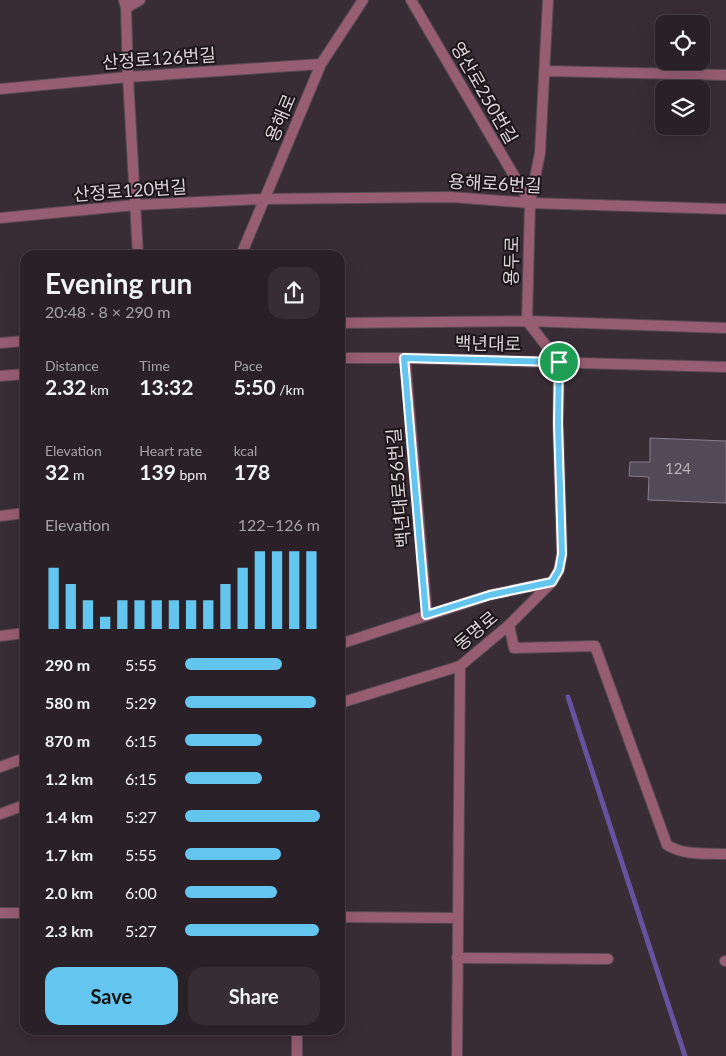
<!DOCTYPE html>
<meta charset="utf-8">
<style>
:root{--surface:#2a2128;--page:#362e34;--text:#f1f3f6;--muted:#a5a3a8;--line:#463e45;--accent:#64c5ee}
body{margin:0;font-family:Lato,"Noto Sans KR",sans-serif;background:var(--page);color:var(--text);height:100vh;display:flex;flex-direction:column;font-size:19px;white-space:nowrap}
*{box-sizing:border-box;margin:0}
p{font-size:16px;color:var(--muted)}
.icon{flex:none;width:28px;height:28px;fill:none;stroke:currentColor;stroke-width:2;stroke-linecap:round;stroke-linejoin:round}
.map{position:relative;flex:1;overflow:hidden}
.side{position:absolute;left:20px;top:250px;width:325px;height:785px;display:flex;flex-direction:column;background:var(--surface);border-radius:15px;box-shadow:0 5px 20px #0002,0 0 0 1px var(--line)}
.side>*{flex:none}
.controls{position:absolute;left:655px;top:15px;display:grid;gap:10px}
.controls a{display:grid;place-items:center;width:55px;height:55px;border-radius:10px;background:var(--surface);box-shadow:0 5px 20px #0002,0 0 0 1px var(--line);font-size:25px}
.pin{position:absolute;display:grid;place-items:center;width:42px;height:42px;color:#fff;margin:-21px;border:2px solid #fff;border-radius:50%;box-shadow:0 1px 5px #0007}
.round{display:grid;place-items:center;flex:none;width:52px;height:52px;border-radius:15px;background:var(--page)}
.head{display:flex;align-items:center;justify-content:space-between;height:85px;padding:0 25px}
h1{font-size:28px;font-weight:700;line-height:38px}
.stats{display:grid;grid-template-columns:repeat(3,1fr);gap:8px;height:85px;padding:5px 25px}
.stats div{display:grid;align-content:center}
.stats b{font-size:21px;font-weight:700}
.stats small{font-size:14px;font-weight:400}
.stats p{font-size:14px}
.chart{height:140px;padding:10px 25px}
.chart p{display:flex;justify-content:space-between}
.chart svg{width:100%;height:90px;margin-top:5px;stroke:var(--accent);stroke-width:6}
.action{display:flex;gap:10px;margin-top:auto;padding:10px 25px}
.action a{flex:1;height:58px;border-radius:15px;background:var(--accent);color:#111;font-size:20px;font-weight:700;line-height:58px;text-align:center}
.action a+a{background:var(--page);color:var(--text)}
ul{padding:0 25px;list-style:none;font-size:16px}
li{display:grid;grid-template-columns:80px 60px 1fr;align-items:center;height:38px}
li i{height:12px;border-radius:6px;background:var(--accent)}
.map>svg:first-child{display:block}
</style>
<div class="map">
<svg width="726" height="1056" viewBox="0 0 726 1056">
<rect width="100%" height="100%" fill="#382c35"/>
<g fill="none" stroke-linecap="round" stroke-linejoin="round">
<!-- stream -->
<path stroke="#66539f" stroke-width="5" d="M568 697 685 1056"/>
</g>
<!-- building -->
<path fill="#524a57" stroke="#877d8b" d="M650 438 726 441V503L648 500 649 477 629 476 630 462H650Z"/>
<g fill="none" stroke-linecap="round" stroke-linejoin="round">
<!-- service casing -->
<g stroke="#564a53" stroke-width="12">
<path id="service" d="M405 358 427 615
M509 625 514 648 595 646 667 845C685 856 706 853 726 854
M457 958 608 959"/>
</g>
<!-- minor casing -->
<g stroke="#564a53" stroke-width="12">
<path id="minor" d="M124 0 126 8 128 77 138 255
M411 0 530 203
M126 8 140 0
M545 71 726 75
M0 89 128 77 321 64
M0 218 135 205 263 199 451 197 530 203 726 209
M241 255 321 64 363 0
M527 321 530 203 540 153 548 0
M0 516 25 513
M0 636 25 633
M340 644 490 595 552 582
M340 703 460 666
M0 767 25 758
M0 814 25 805
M0 913H25
M340 917 458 918
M725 961H726
M297 1056V1030"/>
</g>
<!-- tertiary casing -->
<g stroke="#564a53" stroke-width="12">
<path id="tertiary" d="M340 323 527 321 726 328
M0 343 25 341
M340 358H405L726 367
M0 376 25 374
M457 1056 460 666 509 625 552 582 559 570 562 554 558 423 559 362 527 321"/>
</g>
<!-- service -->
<use href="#service" stroke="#975d71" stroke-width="10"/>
<!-- minor -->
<use href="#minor" stroke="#975d71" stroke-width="10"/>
<!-- tertiary -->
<use href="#tertiary" stroke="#975d71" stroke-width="10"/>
</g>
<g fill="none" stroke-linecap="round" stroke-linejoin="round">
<!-- route casing -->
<g stroke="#fff" stroke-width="10">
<path id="route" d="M404 358 559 362 558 423 562 554 559 570 552 582 490 595 426 615Z"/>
</g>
<!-- route -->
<use href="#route" stroke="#64c5ee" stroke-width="6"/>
</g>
<g text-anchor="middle" stroke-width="4" stroke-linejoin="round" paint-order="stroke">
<!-- number labels -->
<g font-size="15" fill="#bab2b8">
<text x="678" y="474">124</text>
</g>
<!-- street labels -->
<g font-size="18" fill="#dcd4d9" stroke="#1c161a">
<text transform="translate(159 59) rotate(-4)" y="6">산정로126번길</text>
<text transform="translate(484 93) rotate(60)" y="6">영산로250번길</text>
<text transform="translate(281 118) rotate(-67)" y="6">용해로</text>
<text transform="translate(495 184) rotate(3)" y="6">용해로6번길</text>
<text transform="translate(130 191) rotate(-4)" y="6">산정로120번길</text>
<text transform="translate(512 261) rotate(-89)" y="6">용두로</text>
<text transform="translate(488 344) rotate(1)" y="6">백년대로</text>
<text transform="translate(399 488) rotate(-95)" y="6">백년대로56번길</text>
<text transform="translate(476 631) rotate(-40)" y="6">동명로</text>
</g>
</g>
</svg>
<div class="controls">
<a><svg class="icon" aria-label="locate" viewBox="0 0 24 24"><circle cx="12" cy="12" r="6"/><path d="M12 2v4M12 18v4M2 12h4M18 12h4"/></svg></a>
<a><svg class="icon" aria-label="layers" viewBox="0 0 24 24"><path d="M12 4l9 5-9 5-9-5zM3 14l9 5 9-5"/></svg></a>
</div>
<div class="pin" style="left:559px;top:362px;background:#1e9e55"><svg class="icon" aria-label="arrive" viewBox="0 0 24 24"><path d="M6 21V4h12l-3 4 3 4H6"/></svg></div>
<section class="side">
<div class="head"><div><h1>Evening run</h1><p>20:48 · 8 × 290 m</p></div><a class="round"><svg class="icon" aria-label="share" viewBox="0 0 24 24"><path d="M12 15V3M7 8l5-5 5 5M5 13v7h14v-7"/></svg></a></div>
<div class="stats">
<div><p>Distance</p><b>2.32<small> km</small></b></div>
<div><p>Time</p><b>13:32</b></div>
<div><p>Pace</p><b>5:50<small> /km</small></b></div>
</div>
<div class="stats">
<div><p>Elevation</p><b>32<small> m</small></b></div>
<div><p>Heart rate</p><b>139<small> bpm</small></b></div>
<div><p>kcal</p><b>178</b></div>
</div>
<div class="chart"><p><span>Elevation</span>122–126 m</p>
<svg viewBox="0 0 160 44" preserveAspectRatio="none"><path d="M5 44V14M15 44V22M25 44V30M35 44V38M45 44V30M55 44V30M65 44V30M75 44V30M85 44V30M95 44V30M105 44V22M115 44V14M125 44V6M135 44V6M145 44V6M155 44V6"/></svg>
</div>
<ul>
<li><b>290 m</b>5:55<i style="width:72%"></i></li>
<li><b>580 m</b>5:29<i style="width:97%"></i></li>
<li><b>870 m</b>6:15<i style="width:57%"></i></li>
<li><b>1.2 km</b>6:15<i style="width:57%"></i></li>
<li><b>1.4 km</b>5:27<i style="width:100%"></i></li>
<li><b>1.7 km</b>5:55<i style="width:71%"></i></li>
<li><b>2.0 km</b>6:00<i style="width:68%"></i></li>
<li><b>2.3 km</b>5:27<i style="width:99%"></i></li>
</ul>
<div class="action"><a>Save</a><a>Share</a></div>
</section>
</div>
